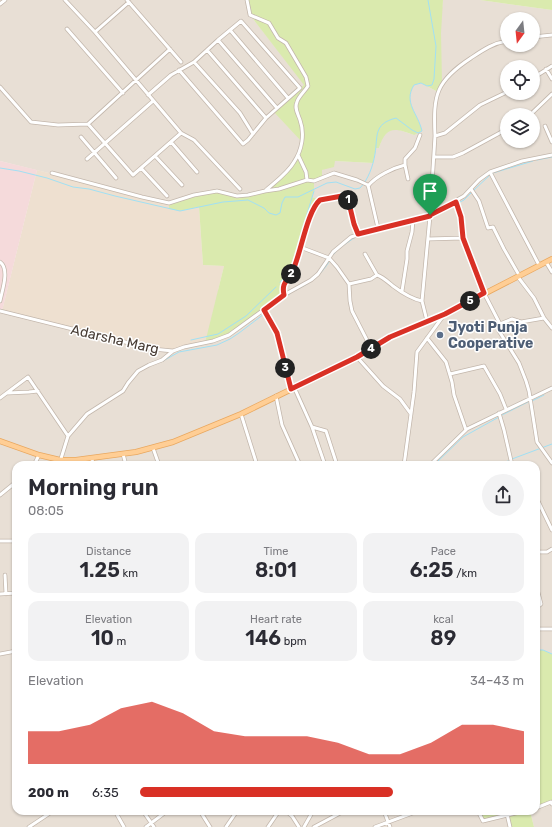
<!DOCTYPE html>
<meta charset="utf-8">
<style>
:root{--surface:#fff;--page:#f2f2f3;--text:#2b2b33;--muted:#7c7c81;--accent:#d93025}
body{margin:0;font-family:Rubik,sans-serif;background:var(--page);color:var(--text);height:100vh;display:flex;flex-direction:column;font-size:15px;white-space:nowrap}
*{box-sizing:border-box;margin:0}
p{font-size:13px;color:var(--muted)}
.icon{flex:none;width:22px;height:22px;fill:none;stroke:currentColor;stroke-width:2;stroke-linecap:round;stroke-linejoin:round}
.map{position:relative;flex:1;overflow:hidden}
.panel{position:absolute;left:12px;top:461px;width:528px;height:354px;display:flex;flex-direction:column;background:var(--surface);border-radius:12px;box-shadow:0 1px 3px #0004}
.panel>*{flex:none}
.needle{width:26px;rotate:195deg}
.tools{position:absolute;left:500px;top:12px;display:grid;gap:8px}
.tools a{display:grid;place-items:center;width:40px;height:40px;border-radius:50%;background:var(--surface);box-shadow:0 1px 3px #0004;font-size:20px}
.pin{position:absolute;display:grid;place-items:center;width:34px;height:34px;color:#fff;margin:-41px -17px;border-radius:50% 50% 50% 0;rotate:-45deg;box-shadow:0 0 4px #0007}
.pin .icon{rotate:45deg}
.km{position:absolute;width:20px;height:20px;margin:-10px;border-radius:50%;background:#222;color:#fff;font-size:11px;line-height:20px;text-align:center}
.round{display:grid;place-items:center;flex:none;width:42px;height:42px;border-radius:21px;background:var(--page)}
.overview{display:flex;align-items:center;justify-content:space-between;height:68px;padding:0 16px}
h1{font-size:22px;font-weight:600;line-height:30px}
.metrics{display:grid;grid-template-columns:repeat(3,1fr);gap:6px;height:68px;padding:4px 16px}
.metrics div{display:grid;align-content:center;border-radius:10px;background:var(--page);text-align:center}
.metrics b{font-size:20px;font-weight:600}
.metrics small{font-size:11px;font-weight:400}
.metrics p{font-size:11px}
.chart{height:112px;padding:8px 16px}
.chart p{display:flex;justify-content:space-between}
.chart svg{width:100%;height:72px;margin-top:4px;fill:var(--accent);opacity:.7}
ul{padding:0 16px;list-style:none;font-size:13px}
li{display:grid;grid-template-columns:64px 48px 1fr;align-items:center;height:30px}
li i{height:10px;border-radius:5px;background:var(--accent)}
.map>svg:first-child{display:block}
</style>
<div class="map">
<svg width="552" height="827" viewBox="0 0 552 827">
<rect width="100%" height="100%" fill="#f4eee7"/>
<!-- residential -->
<path fill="#e8dfd5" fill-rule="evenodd" d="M0 0H247L250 15 305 85 300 88 302 142 294 163 265 191 248 195 169 203 0 161Z
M443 0H480L552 10V654L543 650H536V465H16V811H478L507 814 510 827H0V311L283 285 309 221 319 200 312 197 314 190V181L322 170 335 161 373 163 376 147 379 148 382 138 387 131 396 129 414 135 413 110 409 101 410 91 414 85 421 83 438 92 441 49V16ZM507 19H533V45H507ZM507 67H533V93H507ZM507 115H533V141H507Z
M552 802V827H534L530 811H536V808Z"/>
<!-- education -->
<path fill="#eee0d0" d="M37 170 169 203V209L180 211 199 207 203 265 224 266 205 343 173 351H162L2 311Z"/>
<!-- medical -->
<path fill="#f5dadb" d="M0 161 37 170 2 311H0Z"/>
<!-- green -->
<path fill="#daeaae" d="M247 0H443L441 33 442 82 438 92 421 83 414 85C403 103 418 113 422 131L414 135C395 128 386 125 379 148H376L373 163 335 161 334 167 322 170V177L314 181V190L312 197 320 200 317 202 293 271 283 285 284 295 236 331 205 343 224 266 203 265 199 207 180 211 169 209V203L217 191 237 196 265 191 294 163 302 142 273 111 304 85 250 15Z
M480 0H552V10Z
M536 650H543L552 654V802L536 808Z
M478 811H530L534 827H510L507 815 483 821Z"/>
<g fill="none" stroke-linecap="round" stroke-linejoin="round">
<!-- stream -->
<path stroke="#a1e0f4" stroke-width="1" d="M537 160 552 157
M0 168 19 171 47 178 73 187 89 189 115 196 180 211 223 202 248 200 264 208 269 213 276 215 280 213 282 203 285 197H298L327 183 336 182 355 189 360 188C368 180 373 166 375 154 378 136 373 124 396 118L412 130 418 133 422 131C418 113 403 103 414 85L421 83 427 86 432 85 434 79 436 46 428 0
M493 173 533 161
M474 190 490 175
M458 203 464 200 472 192
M432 217 455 205
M415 222 427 218
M395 227 412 224
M364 234 393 228
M341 247 357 236
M331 257 339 249
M295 261 300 237 314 191
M280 282 289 274
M296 290C312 282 319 277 329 262
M267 312 292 292
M191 340 218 334 246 316 276 287
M163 361 179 352 217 345 230 339 239 333 264 314
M532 401 544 395
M502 415 528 402
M512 459 552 444
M434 465 463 437 499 417
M499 465 508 461
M536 650H543L552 654"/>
<!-- street casing -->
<g stroke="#c3b7ac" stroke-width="4.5">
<path id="street" d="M65 0 95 32 181 133 194 140 240 189
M127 0 181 62
M247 0 250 15 269 23 278 38 286 43 306 77 308 86C305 91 298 97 297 102 294 108 298 114 300 120 305 134 302 150 294 162 288 173 275 182 265 191
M0 4 5 0
M67 29 123 93
M230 30 288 98
M95 32 129 2
M533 37 552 35
M218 40 277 108
M207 50 266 118
M194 62 240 113 253 134
M546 69 552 79
M533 78 552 66
M0 87 31 122 58 125 88 124 170 49
M148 95 171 75 194 62 218 40 241 21 300 88 266 118 248 140 243 144 179 70
M530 115 552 94
M88 124 133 175 181 133
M545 126 552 142
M435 136C433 94 436 81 471 58 483 50 493 43 507 41
M81 137 116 178
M171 142 197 172
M298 155 306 172 307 180
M155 156 182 185
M434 157H453L463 153 507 129
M87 159 153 101
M405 165 408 179
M141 168 167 196
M490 172 539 265
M52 173 142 197 169 203 194 195 217 191 237 196 248 195 265 191 279 189 307 180 314 181 334 173 357 180 368 185 378 228
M368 186C376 176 393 168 405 165V159L415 148 420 135
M471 189 479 201 488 228 493 227 504 249 519 275
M456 202 461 217 463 238
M430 215 464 196 479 180 490 172 522 161 552 155
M428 239 463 238 484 293 500 324 499 331 519 363 526 381 529 391 537 442 552 463
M300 247 329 258 337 267 349 284 350 301 352 311 371 348
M365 254 377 275C383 277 388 282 393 286 401 292 412 299 422 301
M0 262C10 269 2 291 0 301
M546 262 552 272
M518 277 534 298 544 318 552 328
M349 284 371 279 377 275
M402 291 407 259V251L412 232 413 220
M284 295 283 285 293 271 313 210 317 202 320 200 346 196 348 199 354 224 358 234
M264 310 277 333 291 389
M0 311 153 349 173 351 184 347 213 341 229 335 284 295 311 280 318 274 333 252 351 237 378 228 430 216
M427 321 422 301 430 216 429 205 432 184 435 136 445 133 480 105 507 92
M500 324 512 319 521 322 544 318
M427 338 446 362 452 382 454 395 466 430
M357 357 383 386 400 399 411 414
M450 374 484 366 500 394 506 409
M294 387 312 427 326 431 337 465
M8 393 29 392 38 391
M276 396 282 425 300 465
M0 398 28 377 68 436
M499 413 504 430 512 465
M241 414 257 465
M312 427 325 465
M153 448 159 465
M123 454 126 465
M92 459 93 465
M76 460V465
M34 465 39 455
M59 465 68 436 87 414 123 391 128 383 138 371 149 365 162 360 173 351
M377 465 405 464
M404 465 414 392 417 352 444 315
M430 465 467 429 552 388
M0 495 16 482
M536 497 552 530
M0 541H16
M536 552H547L552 549
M5 575 6 594
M536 585 541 604 540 605 536 606
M0 594 16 593
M536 629H552
M0 654 16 651
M536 808 551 802 552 804
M115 811 124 827
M143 811 154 827
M200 811 210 827
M286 811 292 816 299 827
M384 811 390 827
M478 811 483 821 524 811
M507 814 510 827
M29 827 53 811
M146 827 167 811
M226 827 237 811
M268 827 279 811
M304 827 313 811
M314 827 344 811
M375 827 418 811"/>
</g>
<!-- primary casing -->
<g stroke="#e9a860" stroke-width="6">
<path id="primary" d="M0 441 39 455 60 460H76L136 452 173 442 241 414 357 357 390 337 445 314 552 259"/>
</g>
<!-- street -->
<use href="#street" stroke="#fff" stroke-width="3"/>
<!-- primary -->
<use href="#primary" stroke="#ffce95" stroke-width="4.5"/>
</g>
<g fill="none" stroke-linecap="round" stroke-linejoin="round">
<!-- route casing -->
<g stroke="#fff" stroke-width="8">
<path id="route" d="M342 196H346L348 199 354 224 358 234 430 216V215L456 202 461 217 463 238 484 293 445 314 390 337 357 357 291 389 277 333 264 310 284 295C281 281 289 281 293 270 301 253 307 211 320 200Z"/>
</g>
<!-- route -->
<use href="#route" stroke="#d93025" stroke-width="5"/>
</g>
<!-- markers -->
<circle fill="#5c6f8a" stroke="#fff" stroke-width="1.5" cx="440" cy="335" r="4"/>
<g text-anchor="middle" stroke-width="3" stroke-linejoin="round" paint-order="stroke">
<!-- service labels -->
<g font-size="14" font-weight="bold" fill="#4e5e75" stroke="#fff" text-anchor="start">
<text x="448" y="332">Jyoti Punja<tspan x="448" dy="16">Cooperative</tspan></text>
</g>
<!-- street labels -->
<g font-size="14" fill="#483d35" stroke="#fff">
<text transform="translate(115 339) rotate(13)" y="5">Adarsha Marg</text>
</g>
</g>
</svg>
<div class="tools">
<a><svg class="needle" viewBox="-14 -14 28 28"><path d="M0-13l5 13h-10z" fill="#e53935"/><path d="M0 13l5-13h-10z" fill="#7c7c81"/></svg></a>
<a><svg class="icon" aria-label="locate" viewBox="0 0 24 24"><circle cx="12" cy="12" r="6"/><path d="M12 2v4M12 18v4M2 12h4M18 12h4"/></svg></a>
<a><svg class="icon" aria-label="layers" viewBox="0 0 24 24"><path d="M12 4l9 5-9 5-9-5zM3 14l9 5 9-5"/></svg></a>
</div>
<div class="pin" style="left:430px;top:215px;background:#1e9e55"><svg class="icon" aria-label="arrive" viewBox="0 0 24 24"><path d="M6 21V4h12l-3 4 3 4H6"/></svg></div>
<b class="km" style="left:348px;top:200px">1</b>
<b class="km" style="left:291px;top:274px">2</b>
<b class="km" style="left:285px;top:368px">3</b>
<b class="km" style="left:371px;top:349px">4</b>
<b class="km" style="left:470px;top:301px">5</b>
<section class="panel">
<div class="overview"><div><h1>Morning run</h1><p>08:05</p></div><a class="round"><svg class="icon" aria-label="share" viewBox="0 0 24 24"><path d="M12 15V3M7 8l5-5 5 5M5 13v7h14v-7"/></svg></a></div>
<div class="metrics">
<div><p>Distance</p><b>1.25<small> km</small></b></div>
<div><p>Time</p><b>8:01</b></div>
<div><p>Pace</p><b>6:25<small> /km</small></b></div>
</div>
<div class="metrics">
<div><p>Elevation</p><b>10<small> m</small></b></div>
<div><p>Heart rate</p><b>146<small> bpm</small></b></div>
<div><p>kcal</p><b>89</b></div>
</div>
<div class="chart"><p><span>Elevation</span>34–43 m</p>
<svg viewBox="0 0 160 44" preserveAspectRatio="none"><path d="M0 44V24L10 24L20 20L30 10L40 6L50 13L60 24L70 27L80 27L90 27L100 31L110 38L120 38L130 31L140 20L150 20L160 24V44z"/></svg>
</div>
<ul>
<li><b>200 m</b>6:35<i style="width:66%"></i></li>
</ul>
</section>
</div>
